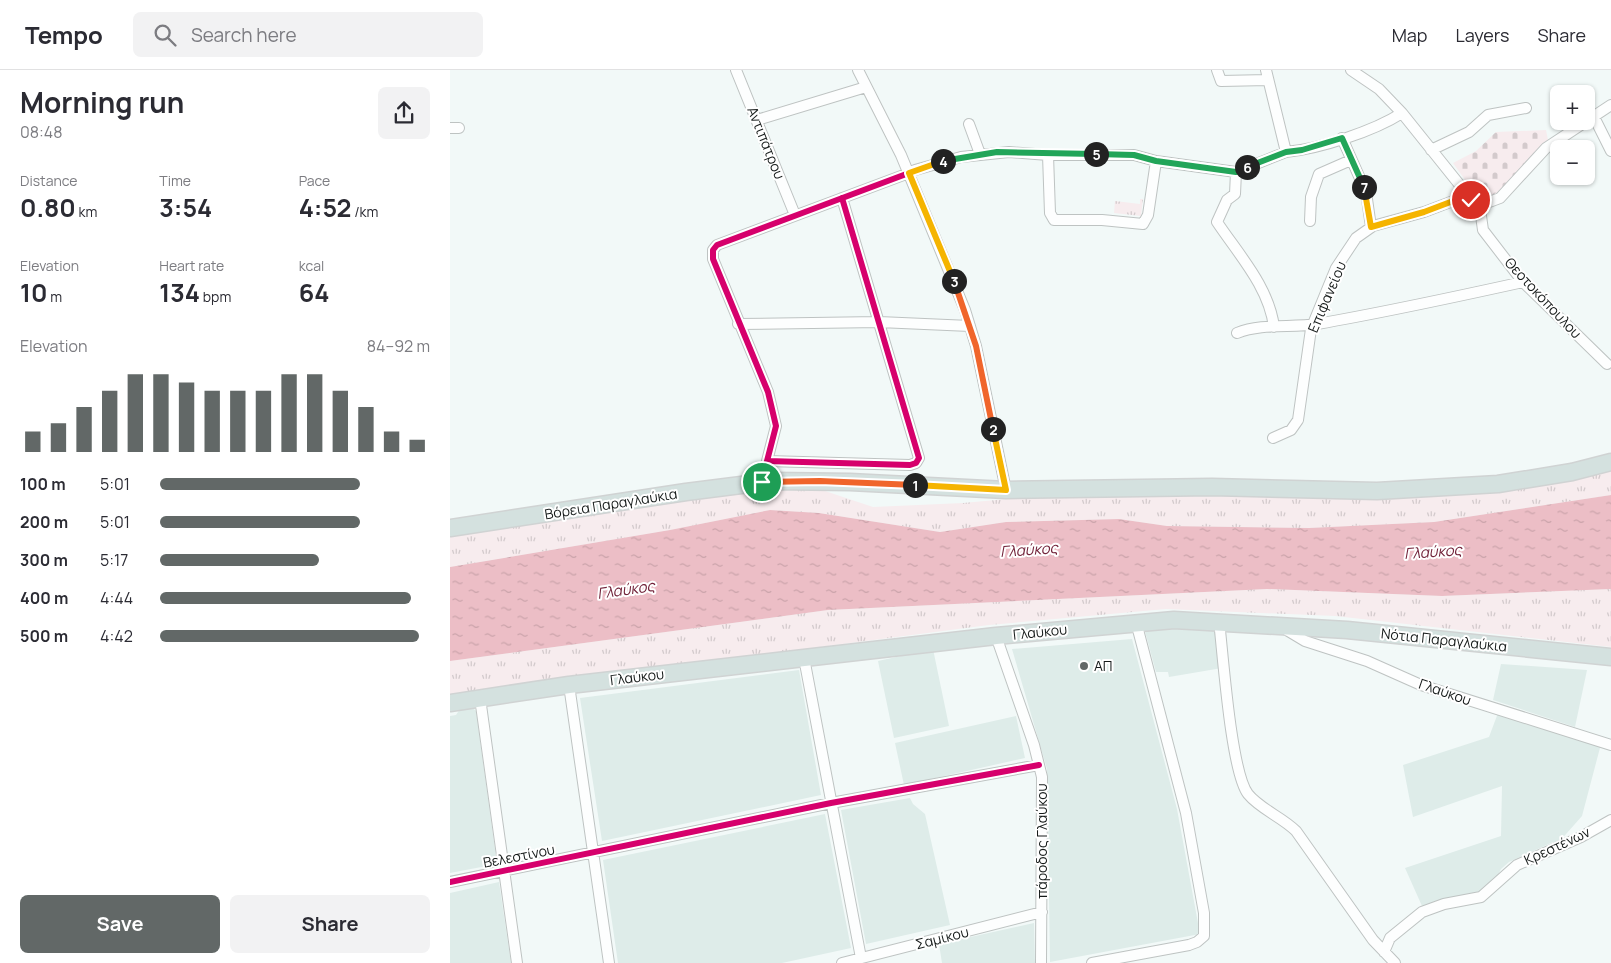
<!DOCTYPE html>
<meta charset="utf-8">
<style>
:root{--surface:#fff;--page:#f2f2f3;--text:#2b2b33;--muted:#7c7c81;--line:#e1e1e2;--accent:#626867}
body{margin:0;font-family:Manrope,sans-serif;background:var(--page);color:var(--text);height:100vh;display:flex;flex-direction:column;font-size:19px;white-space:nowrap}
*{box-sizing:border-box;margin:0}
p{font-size:16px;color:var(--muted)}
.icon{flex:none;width:28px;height:28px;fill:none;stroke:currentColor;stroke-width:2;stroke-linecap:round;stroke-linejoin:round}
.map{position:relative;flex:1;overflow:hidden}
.panel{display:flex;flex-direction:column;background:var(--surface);width:450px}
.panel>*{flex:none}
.controls{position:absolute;left:1100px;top:15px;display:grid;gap:10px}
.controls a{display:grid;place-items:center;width:45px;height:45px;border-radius:8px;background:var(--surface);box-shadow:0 1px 4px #0004;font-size:25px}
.pin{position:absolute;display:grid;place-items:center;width:42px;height:42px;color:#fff;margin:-21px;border:2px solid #fff;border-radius:50%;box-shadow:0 1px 5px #0007}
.km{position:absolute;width:25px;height:25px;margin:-12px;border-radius:50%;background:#222;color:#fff;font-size:14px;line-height:25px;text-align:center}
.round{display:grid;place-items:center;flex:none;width:52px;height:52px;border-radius:8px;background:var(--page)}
.head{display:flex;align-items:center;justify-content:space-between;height:85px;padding:0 20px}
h1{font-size:28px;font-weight:700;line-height:38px}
.figures{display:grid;grid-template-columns:repeat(3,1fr);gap:8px;height:85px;padding:5px 20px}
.figures div{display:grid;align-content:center}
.figures b{font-size:25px;font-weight:700}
.figures small{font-size:14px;font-weight:400}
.figures p{font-size:14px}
.chart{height:140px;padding:10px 20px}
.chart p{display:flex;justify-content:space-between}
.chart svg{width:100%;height:90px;margin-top:5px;stroke:var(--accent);stroke-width:6}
.button{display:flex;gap:10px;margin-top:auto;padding:10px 20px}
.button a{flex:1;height:58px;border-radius:8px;background:var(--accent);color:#fff;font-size:20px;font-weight:700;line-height:58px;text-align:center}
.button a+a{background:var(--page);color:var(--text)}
ul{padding:0 20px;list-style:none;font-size:16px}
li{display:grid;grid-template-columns:80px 60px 1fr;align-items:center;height:38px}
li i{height:12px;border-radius:6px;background:var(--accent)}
header{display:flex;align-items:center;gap:30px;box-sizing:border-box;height:70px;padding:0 25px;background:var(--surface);border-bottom:1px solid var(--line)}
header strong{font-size:24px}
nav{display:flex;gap:28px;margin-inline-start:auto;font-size:18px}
.search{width:350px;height:45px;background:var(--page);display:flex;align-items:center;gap:12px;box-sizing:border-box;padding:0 18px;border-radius:8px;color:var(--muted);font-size:19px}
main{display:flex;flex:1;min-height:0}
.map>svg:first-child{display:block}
</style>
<header>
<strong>Tempo</strong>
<div class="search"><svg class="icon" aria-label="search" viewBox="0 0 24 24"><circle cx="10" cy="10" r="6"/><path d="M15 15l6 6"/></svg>Search here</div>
<nav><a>Map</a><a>Layers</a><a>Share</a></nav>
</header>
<main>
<section class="panel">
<div class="head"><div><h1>Morning run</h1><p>08:48</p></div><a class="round"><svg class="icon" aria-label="share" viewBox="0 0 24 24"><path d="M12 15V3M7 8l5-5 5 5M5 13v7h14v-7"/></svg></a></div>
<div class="figures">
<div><p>Distance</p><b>0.80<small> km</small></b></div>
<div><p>Time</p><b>3:54</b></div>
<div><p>Pace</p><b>4:52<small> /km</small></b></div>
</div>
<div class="figures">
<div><p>Elevation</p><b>10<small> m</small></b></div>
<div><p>Heart rate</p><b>134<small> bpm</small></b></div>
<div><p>kcal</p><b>64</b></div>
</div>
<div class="chart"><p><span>Elevation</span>84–92 m</p>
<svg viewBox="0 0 160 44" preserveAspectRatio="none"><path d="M5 44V34M15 44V30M25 44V22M35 44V14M45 44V6M55 44V6M65 44V10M75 44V14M85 44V14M95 44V14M105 44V6M115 44V6M125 44V14M135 44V22M145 44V34M155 44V38"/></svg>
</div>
<ul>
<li><b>100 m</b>5:01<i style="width:74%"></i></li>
<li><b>200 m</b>5:01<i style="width:74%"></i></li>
<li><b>300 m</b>5:17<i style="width:59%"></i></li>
<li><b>400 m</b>4:44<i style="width:93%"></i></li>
<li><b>500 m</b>4:42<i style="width:96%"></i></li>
</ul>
<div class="button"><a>Save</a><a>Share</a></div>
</section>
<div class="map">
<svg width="1161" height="893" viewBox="0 0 1161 893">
<defs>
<pattern id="grass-tufts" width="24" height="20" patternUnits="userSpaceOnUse" patternTransform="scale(1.25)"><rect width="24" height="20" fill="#f7ecee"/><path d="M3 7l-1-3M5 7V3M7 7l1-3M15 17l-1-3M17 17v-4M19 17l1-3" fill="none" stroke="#d3cacc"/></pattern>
<pattern id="cemetery-stones" width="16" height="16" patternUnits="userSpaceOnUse" patternTransform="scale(1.25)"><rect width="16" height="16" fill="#f7ecee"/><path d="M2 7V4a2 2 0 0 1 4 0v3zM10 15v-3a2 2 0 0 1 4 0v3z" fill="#d3cacc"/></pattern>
<pattern id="water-ripples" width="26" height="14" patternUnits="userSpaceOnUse" patternTransform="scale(1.25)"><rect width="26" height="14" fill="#ecbec6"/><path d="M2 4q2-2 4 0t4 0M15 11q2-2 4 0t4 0" fill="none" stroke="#caa3aa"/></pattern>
</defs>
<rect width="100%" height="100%" fill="#f2f9f8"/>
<!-- built -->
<path fill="#deece9" d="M765 551 772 598 719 607 718 602H706L693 554Z
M682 569 727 739 750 864 600 892 597 699 562 579Z
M483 579 499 656 444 668 428 591Z
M1051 594 1137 600 1125 657 1043 630Z
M349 600 371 725 152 771 130 628Z
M22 637 26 641 47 794 0 803V646L6 645 10 639Z
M1048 643 1073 650 1075 654 1151 674 1132 746 1109 772H1103L1059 792 1051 799 1046 809 1032 822 972 836 955 798 1051 766 1052 716 963 747 953 695 1039 667Z
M566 646 575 688 454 715 445 673Z
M460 728 463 734 475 744 500 855 416 874 391 740Z
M375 744 401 878 332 893H168L153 790Z
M49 812 61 893H0V823Z
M584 853 585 893H492L489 874Z"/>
<!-- grass -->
<path fill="url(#grass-tufts)" d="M690 129H693L691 146 664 143 665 131 690 134Z
M1161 392V425L984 452 859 458 717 456 669 449 556 452 490 462 369 443 320 440 220 460 0 497V467L245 428 329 418 372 420 423 437 513 433 601 425 758 424 900 427Z
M817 519 992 526 1161 519V577L885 546 716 539 539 555 0 625V591L378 540Z"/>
<!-- cemetery -->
<path fill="url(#cemetery-stones)" d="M1096 60 1098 70C1074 88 1065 118 1036 128L1025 124 1003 93 1026 81 1046 62Z"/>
<!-- water -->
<path fill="url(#water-ripples)" d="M1161 425V519L992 526 817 519 378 540 0 591V497L220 460 320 440 369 443 490 462 556 452 669 449 717 456 859 458 984 452Z"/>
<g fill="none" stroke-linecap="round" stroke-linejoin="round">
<!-- street casing -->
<g stroke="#bec3c2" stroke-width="12">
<path id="street" d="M286 0 345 145
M408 0 451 85 515 240 526 276 556 420
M767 0 771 11 818 10
M816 0 836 82C869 79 924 61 952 43
M901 0 929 19 952 43 1025 134 1031 146 1033 160 1073 212 1157 294
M1144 47 1161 81
M307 50 416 17
M519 54 530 84
M0 58H9
M892 68 916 122 921 157
M981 80 1019 62 1038 45 1076 38
M598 85 600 143 604 150H652L693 154 698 145 706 91
M786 102 785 124 777 130 767 152C789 185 819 217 824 257
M392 128 469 388 466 393 460 395 317 391 326 356 318 322 263 189V180L267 175C331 151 395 127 459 103L465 100 511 87 559 82 598 85H684L706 91 786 102 836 82
M860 151 861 127 869 104 901 90
M288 254 429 252 520 256
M787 263C812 253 841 258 867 254 936 242 1005 227 1073 212
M823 368 841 360 848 350 861 259 886 198 906 168 923 156 974 142 1011 128 1034 134 1050 128 1096 78 1161 35
M769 551C773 584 781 702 798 724 810 739 832 747 846 761L923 870 945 893
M835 559 855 571 917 591 971 615 1161 675
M546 566 584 675 592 707 591 893
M354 588 411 888
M119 615 159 893
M30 628 67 893
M0 812 381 733 589 695
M934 882 940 868 972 842 994 834 1031 827 1067 795 1131 767 1161 750
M392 893 592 842
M642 893 739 875 747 872 754 866V843L736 743 686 552"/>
</g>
<!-- primary casing -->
<g stroke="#d0d3d3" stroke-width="19">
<path id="primary" d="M0 458 236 422 323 411 400 412 556 420 762 417 927 421 1048 414 1122 402 1161 392
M0 633 119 615 354 588 546 566 724 550 897 560 1161 587"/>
</g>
<!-- street -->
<use href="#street" stroke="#fdfefe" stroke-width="10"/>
<!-- primary -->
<use href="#primary" stroke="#d4e1df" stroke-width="16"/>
<!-- cycleway casing -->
<g stroke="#fff" stroke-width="9">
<path id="cycleway" d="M392 128 469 388 466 393 460 395 317 391 326 356 318 322 263 189V180L267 175C331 151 395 127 459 103L465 100 511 87 559 82 598 85H684L706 91 786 102 836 82
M0 812 381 733 589 695"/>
</g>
<!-- cycleway -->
<use href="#cycleway" stroke="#d6006c" stroke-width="6"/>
</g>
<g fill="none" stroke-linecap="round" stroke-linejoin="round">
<!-- split-1 casing -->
<g stroke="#fff" stroke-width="10">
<path id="split-1" d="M312 412 370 411 465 415"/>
</g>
<!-- split-2 casing -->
<g stroke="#fff" stroke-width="10">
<path id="split-2" d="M465 415 556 420 543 359"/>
</g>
<!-- split-3 casing -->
<g stroke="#fff" stroke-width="10">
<path id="split-3" d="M504 211 526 276 543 359"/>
</g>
<!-- split-4 casing -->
<g stroke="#fff" stroke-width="10">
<path id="split-4" d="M493 91 459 103 504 211"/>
</g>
<!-- split-5 casing -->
<g stroke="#fff" stroke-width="10">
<path id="split-5" d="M493 91 547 82 646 84"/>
</g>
<!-- split-6 casing -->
<g stroke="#fff" stroke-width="10">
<path id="split-6" d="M646 84 684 85 706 91 786 102 797 97"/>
</g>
<!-- split-7 casing -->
<g stroke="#fff" stroke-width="10">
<path id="split-7" d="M797 97 836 82 852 80 892 68 914 117"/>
</g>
<!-- split-8 casing -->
<g stroke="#fff" stroke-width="10">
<path id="split-8" d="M914 117 921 157 974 142 1011 128 1021 130"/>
</g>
<!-- split-1 -->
<use href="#split-1" stroke="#f0652b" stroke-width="6"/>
<!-- split-2 -->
<use href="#split-2" stroke="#f5b400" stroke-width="6"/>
<!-- split-3 -->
<use href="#split-3" stroke="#f0652b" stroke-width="6"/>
<!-- split-4 -->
<use href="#split-4" stroke="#f5b400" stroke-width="6"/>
<!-- split-5 -->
<use href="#split-5" stroke="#22a559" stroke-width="6"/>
<!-- split-6 -->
<use href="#split-6" stroke="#22a559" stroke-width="6"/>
<!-- split-7 -->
<use href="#split-7" stroke="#22a559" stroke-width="6"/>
<!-- split-8 -->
<use href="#split-8" stroke="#f5b400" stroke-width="6"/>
</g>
<!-- markers -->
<circle fill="#626867" stroke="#fff" stroke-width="2" cx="634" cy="596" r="5"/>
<g text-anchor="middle" stroke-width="4" stroke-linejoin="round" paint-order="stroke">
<!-- street labels -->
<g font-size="14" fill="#151a19" stroke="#fff">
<text transform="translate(316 73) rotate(68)" y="5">Αντιπάτρου</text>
<text transform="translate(877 227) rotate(-67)" y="5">Επιφανείου</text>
<text transform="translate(1093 228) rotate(47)" y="5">Θεοτοκόπουλου</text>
<text transform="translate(161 434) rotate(-9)" y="5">Βόρεια Παραγλαύκια</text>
<text transform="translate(590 562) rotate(-6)" y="5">Γλαύκου</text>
<text transform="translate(994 570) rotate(6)" y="5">Νότια Παραγλαύκια</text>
<text transform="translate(187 607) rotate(-7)" y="5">Γλαύκου</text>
<text transform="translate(995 622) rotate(19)" y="5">Γλαύκου</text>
<text transform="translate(592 771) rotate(-90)" y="5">πάροδος Γλαύκου</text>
<text transform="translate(1107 776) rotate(-25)" y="5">Κρεστένων</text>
<text transform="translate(69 786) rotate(-11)" y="5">Βελεστίνου</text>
<text transform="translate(492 868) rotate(-14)" y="5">Σαμίκου</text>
</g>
<!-- poi labels -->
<g font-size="14" fill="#151a19" stroke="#fff" text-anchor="start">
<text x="644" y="601">ΑΠ</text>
</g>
<!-- water labels -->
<g font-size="15" font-style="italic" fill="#72233a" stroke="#fff">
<text transform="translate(579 480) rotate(-4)" y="5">Γλαύκος</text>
<text transform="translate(983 482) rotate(-4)" y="5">Γλαύκος</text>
<text transform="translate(176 520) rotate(-8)" y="5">Γλαύκος</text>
</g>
</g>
</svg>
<div class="controls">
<a>+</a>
<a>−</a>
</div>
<div class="pin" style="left:312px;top:412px;background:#1e9e55"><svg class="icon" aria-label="arrive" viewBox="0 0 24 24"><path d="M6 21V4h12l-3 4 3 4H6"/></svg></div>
<div class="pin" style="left:1021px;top:130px;background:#d93025"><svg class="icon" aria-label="check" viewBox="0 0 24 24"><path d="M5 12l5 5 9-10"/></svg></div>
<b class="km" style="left:465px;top:415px">1</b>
<b class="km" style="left:543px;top:359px">2</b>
<b class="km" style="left:504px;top:211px">3</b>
<b class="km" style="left:493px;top:91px">4</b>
<b class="km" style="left:646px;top:84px">5</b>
<b class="km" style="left:797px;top:97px">6</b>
<b class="km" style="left:914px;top:117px">7</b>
</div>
</main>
